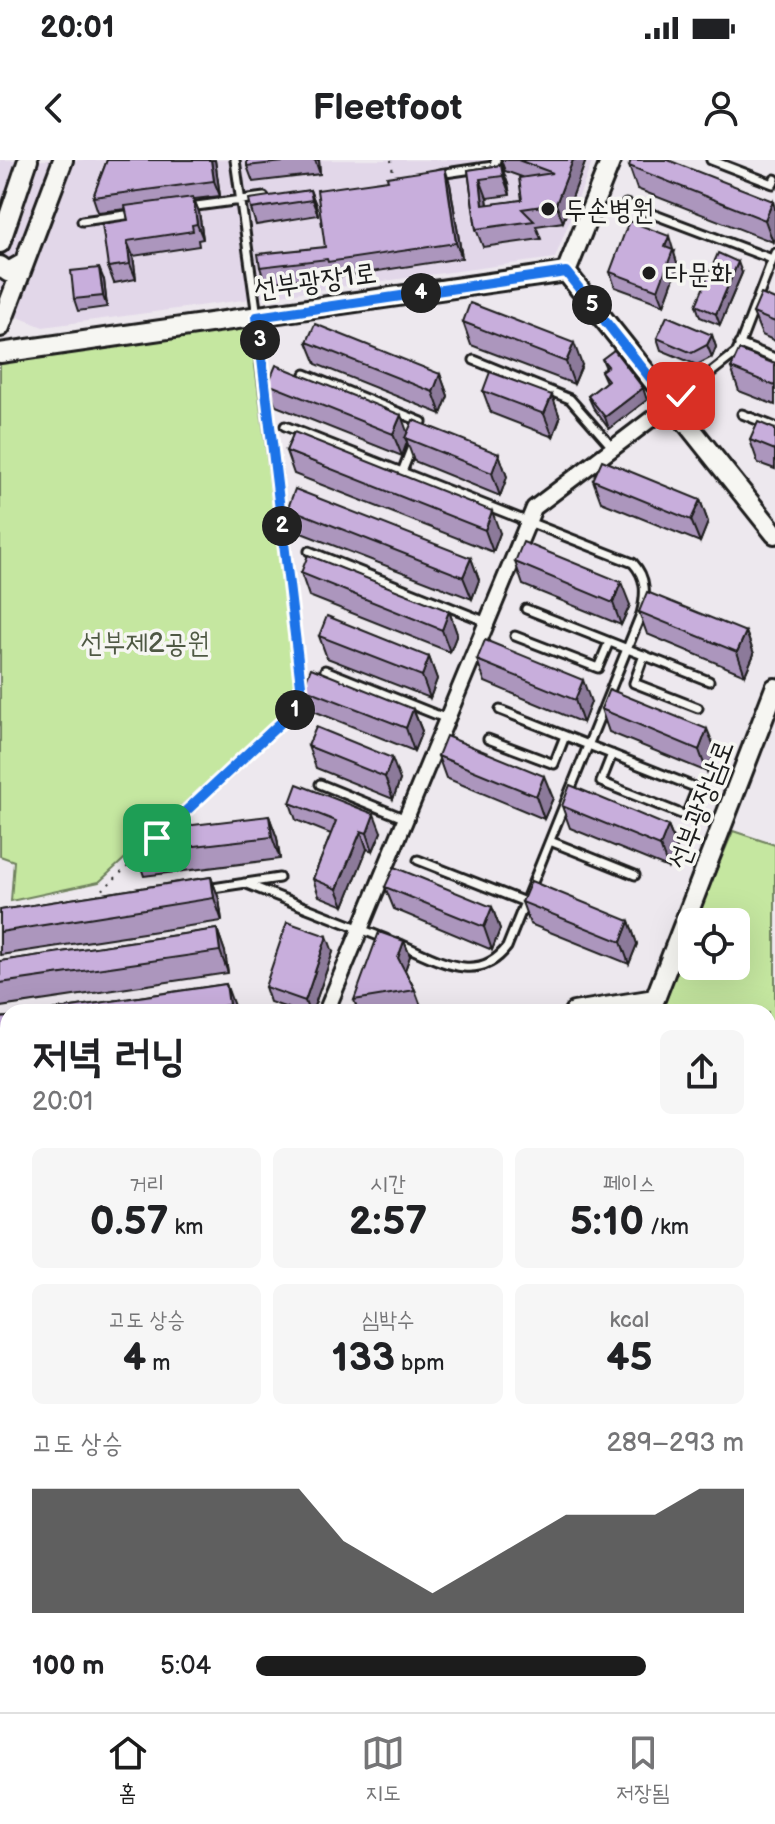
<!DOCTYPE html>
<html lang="ko">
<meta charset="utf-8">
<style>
:root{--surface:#fff;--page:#f6f6f6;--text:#202124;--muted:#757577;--line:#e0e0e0;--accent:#1c1c1c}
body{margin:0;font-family:"Balsamiq Sans","Poor Story",sans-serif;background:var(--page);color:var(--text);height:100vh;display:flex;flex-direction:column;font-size:30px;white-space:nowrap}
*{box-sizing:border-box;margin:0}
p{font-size:26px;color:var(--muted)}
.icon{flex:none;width:44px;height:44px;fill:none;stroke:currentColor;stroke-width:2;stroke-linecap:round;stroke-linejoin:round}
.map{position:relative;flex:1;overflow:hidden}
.details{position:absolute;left:0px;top:844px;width:776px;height:708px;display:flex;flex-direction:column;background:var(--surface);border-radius:24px 24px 0 0;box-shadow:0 8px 32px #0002}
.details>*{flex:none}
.buttons{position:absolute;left:678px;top:748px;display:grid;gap:16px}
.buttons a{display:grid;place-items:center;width:72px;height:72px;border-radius:12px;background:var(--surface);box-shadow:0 8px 32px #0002;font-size:40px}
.pin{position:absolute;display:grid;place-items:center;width:68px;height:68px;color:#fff;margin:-34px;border-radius:16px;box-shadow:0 4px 12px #0006}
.km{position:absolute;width:40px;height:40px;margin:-20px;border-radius:50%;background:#222;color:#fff;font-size:22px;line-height:40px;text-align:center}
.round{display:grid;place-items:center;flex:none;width:84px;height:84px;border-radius:12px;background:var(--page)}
.headline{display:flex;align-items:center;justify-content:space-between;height:136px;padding:0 32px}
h1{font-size:44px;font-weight:800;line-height:60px}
.stats{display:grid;grid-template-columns:repeat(3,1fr);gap:12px;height:136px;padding:8px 32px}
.stats div{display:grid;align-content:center;border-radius:12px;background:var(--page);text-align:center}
.stats b{font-size:40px;font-weight:800}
.stats small{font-size:22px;font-weight:400}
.stats p{font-size:22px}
.chart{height:224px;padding:16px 32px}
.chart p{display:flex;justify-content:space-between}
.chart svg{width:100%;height:144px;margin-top:8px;fill:var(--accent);opacity:.7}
ul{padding:0 32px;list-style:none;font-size:26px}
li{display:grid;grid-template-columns:128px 96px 1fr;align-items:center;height:60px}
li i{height:20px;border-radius:10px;background:var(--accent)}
.status{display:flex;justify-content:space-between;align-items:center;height:56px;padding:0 40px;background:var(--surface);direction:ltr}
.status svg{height:22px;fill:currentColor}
header{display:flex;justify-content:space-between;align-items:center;height:104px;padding:0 32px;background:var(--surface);font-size:36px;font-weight:800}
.tabs{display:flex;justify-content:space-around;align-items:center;height:112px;border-top:2px solid var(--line);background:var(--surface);font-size:22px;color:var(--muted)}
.tabs a{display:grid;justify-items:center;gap:4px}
.tabs .selected{color:var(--accent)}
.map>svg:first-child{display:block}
</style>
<div class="status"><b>20:01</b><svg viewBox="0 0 49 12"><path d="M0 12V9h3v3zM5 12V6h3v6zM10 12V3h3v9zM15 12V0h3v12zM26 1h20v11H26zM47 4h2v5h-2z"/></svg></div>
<header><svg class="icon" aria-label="back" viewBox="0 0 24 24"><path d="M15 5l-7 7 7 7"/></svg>Fleetfoot<svg class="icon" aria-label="person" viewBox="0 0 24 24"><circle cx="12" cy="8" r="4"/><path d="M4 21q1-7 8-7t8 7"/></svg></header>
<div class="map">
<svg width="775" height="1552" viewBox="0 0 775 1552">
<rect width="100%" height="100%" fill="#ede8ee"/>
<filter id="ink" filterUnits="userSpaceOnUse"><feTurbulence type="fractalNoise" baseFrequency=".0125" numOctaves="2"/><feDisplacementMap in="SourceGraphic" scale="16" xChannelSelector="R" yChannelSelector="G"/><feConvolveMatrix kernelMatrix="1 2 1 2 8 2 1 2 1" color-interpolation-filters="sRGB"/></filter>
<g filter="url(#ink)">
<!-- built -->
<path fill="#e2d7e9" d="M0 0H593L555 98 43 167 0 150Z"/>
<!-- green -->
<path fill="#c5e7a0" stroke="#70825e" stroke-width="2" d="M249 160 299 539 99 722 11 741 14 701 0 696V197Z
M733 671 775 685V1552H0V945L8 943V1544H768V852H619L659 846 692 767V806H736V762H694Z"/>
<!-- water -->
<path fill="#8eddec" stroke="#609099" stroke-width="2" d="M775 1103V1552H417L420 1544H768V1106Z"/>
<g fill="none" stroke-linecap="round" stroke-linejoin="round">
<!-- lane casing -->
<g stroke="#1c1c1c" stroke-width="13">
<path id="lane" d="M235 0 257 156
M711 0 773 24 775 19
M439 14 493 6 496 0
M626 44 772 99
M189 47 264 37
M82 61 133 54
M739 184 775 198
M474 200 570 239 613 288
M305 214 422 262 418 272
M671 244 737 192 775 93
M742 254 775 267
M285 266 633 403C647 418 646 435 641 454L507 787C477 827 435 798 398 783
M402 312 413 284
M309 391 487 462
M526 449 709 521
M515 476 598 508 609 482
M644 495 634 523 698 548
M325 510 447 559
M500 550 697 628 686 656 601 622 612 594
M488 579 554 604 565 576
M320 624 406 659
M550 681 635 715
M418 700 525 742
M244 723 386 779
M206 729 279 718"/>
</g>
<!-- street casing -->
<g stroke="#1c1c1c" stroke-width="20">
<path id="street" d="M326 852 534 348 671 244"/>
</g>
<!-- secondary casing -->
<g stroke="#1c1c1c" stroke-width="24">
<path id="secondary" d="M0 83 28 0
M0 106 8 112 24 103
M566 112 775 374
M0 167 63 0
M0 193 566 112 611 0
M574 852 655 839 775 528
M0 936 8 935"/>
</g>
<!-- path -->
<path stroke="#1c1c1c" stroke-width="2" stroke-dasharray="2 6" stroke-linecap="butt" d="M391 0 394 19
M167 669 303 542 259 174
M97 735 139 696
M0 1000 8 1010
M0 1049 8 1041
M768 1080 775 1077
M0 1163 8 1174 0 1178
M0 1261 8 1264
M0 1277 8 1258
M0 1477 8 1457
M0 1510 8 1513
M87 1544 107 1552
M370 1552 373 1544
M383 1552 384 1544"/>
<!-- lane -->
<use href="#lane" stroke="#f6f6f2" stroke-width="7"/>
<!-- street -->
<use href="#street" stroke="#f6f6f2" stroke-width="14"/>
<!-- secondary -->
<use href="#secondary" stroke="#f6f6f2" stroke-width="18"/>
</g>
<!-- wall -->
<path fill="#ac96bd" stroke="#1c1c1c" stroke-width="2" d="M107 0H215L220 36 194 39 199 52 203 79 198 80 199 86 133 96 136 119 114 123 108 107 128 60 126 49 98 52 93 37Z
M247 0H319L320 14 253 22 247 6Z
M501 0H586L563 62 536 66 541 79 483 87 476 69 468 10 501 5 508 24 510 35 487 38 488 45 522 40V17L505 11Z
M629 6 775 48V78L773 82 637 29Z
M450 24 462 98 333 118 332 115 265 123 260 107 325 87Z
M310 30 316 45 318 55 256 65 251 49Z
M675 91 674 94 678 106 664 145 615 127 610 112Z
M742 113 720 165 700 157 696 145Z
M104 120 107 147 78 151 74 139Z
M775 140V181L762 175 753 153Z
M463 162 582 205 574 224 471 185Z
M712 175 716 187 712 197 697 205 661 190 657 178Z
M307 182 440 214 448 236 441 254 316 204Z
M602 199 647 240 609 269 593 247 588 236 606 222 601 211 606 208Z
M775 204V245L739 231 731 208Z
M268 224 407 273 499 294 507 317 500 336 414 301 407 282 402 296 276 246Z
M483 231 552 235 560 258 553 277 491 253Z
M775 269V309L758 303 750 280Z
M286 291 500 373 493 392 294 314Z
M593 320 700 340 708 362 700 382 601 342Z
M288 348 471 398 479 420 472 439 296 371Z
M515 402 630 445 621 465 523 425Z
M301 413 449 451 457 474 450 492 309 436Z
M639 452 746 472 754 494 745 515 647 474Z
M319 476 429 497 437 519 430 538 327 498Z
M477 500 591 542 583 563 485 522Z
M303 528 413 549 422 571 414 591 311 550Z
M601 549 716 591 707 612 609 572Z
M308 586 400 620 393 639 316 608Z
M438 596 553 638 544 659 446 618Z
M290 643 381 672 373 691 367 689 344 746 319 736 313 719 331 674 296 660Z
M562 646 668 666 677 688 668 708 570 668Z
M269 656 277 678 280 699 144 716 136 693Z
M211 717 219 739 222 761 0 795V750Z
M385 727 492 747 500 769 492 790 394 749Z
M522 742 629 761 637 784 629 804 530 764Z
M217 769 225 792 228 813 0 847V801Z
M404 781 410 796 405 810 415 830 421 846 381 852H358L354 840Z
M333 792 312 852H299L270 842 265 827Z
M226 824 234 852H38Z
M8 857V901L0 902V858Z
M117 1544H339L336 1552H135Z"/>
<!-- shaded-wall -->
<path fill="#8c7a9a" stroke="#1c1c1c" stroke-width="2" d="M211 0H215L220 36 214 21Z
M315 0H319L320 14Z
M573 0H586L563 62 556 44Z
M501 5 508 24 510 35 503 16Z
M445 8 450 24 462 98 456 83Z
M480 19 487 38 490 64 483 45Z
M310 30 316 45 318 55 312 40Z
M193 37 199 52 203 79 197 64Z
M773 41 775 48V78L773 82 765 60Z
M669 76 678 106 664 145 658 130 665 87Z
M127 81 133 96 136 119 130 104Z
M738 102 742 113 720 165 716 154Z
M99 108 104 120 107 147 103 136Z
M712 175 716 187 712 197 707 185Z
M574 183 582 205 574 224 566 202Z
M440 214 448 236 441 254 433 232Z
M643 228 647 240 609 269 605 257Z
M552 235 560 258 553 277 544 254Z
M401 255 409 277 405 278 407 282 402 296 393 274Z
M499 294 507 317 500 336 492 313Z
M700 340 708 362 700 382 691 360Z
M492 351 500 373 493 392 485 370Z
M471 398 479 420 472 439 463 417Z
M621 422 630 445 621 465 613 443Z
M449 451 457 474 450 492 442 470Z
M746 472 754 494 745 515 737 492Z
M429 497 437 519 430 538 422 516Z
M583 520 591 542 583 563 575 540Z
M413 549 422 571 414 591 406 568Z
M707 569 716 591 707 612 699 590Z
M392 598 400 620 393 639 385 617Z
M544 616 553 638 544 659 536 636Z
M374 654 381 672 373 691 367 673Z
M269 656 277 678 280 699 272 677Z
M668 666 677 688 668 708 660 686Z
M361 671 367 689 344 746 337 729Z
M211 717 219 739 222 761 214 738Z
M492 747 500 769 492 790 484 767Z
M629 761 637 784 629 804 621 782Z
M217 769 225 792 228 813 220 791Z
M327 776 333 792 312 852H309L305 841Z
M404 781 410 796 404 813 398 798Z
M226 824 234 846V852H231L229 845Z
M328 1544H339L336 1552H325Z"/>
<!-- building -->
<path fill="#c8aedc" stroke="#1c1c1c" stroke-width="2" d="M107 0H211L214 21 93 37Z
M247 0H302L247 6Z
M518 0H573L556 44 522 49 534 61 476 69 468 10 501 5 503 16 480 19 483 45 522 40 519 18 553 13Z
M631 0H668L773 41 765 60 629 6Z
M445 8 456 83 328 102 327 99 260 107 258 94 325 87 317 30 388 20 387 17Z
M310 30 312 40 251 49 249 39Z
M193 37 197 64 192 65 193 71 127 81 130 104 108 107 102 64 128 60 125 46Z
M629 61 669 76 665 87 673 90 658 130 610 112Z
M718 93 738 102 716 154 696 145Z
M99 108 103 136 74 139 71 111Z
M761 134 775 140V162L753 153Z
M470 143 574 183 566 202 463 162Z
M667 156 712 175 707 185 692 193 657 178Z
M315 164 440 214 433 232 307 182Z
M614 190 643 228 605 257 588 236 608 220 601 211 608 206 602 199Z
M739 190 775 204V226L731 208Z
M276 205 401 255 393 274 268 224Z
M490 212 552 235 544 254 483 231Z
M413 260 499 294 492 313 405 278Z
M758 262 775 269V290L750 280Z
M294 272 492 351 485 370 286 291Z
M602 300 700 340 691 360 593 320Z
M295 329 471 398 463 417 288 348Z
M523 382 621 422 613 443 515 402Z
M308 395 449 451 442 470 301 413Z
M647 432 746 472 737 492 639 452Z
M327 456 429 497 422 516 319 476Z
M485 480 583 520 575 540 477 500Z
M311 508 413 549 406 568 303 528Z
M609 529 707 569 699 590 601 549Z
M316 567 392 598 385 617 308 586Z
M446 576 544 616 536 636 438 596Z
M297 624 374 654 367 673 361 671 337 729 313 719 336 661 290 643Z
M570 625 668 666 660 686 562 646Z
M269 656 272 677 136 693 133 672Z
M394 707 492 747 484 767 385 727Z
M211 717 214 738 0 772V750Z
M531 721 629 761 621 782 522 742Z
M287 762 327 776 305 841 265 827Z
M217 769 220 791 0 823V801Z
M379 772 404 781 398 798 415 830 354 840Z
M226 824 229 845 181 852H38Z
M8 857V878L0 879V858Z
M149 1544H328L325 1552H146Z"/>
</g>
<g fill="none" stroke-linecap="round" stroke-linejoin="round" filter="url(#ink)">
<!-- route casing -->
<g stroke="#fff" stroke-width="16">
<path id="route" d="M157 678 303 542 257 157 566 112 671 244 681 236"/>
</g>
<!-- route -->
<use href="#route" stroke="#1a73e8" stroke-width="10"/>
</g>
<!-- markers -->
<g fill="#1c1c1c" stroke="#f6f6f2" stroke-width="3">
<circle cx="548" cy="49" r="8"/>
<circle cx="649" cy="113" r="8"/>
</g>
<g text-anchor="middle" stroke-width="7" stroke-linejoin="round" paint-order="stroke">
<!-- poi labels -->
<g font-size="28" fill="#1c1c1c" stroke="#f6f6f2" text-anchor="start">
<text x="564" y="59">두손병원</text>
<text x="665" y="123">다문화</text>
</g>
<!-- street labels -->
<g font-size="28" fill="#1c1c1c" stroke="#f6f6f2">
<text transform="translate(315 120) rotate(-8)" y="10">선부광장1로</text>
<text transform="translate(700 644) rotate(-69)" y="10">선부광장남로</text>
</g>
<!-- park labels -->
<g font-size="28" fill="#4f5944" stroke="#f6f6f2">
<text x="145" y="492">선부제2공원</text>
</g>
</g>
</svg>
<div class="buttons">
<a><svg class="icon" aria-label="locate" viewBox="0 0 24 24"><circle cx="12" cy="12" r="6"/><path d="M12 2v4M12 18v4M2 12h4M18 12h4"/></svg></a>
</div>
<div class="pin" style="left:157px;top:678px;background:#1e9e55"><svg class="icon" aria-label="arrive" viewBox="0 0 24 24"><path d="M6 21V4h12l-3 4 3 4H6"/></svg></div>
<div class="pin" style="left:681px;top:236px;background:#d93025"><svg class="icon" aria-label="check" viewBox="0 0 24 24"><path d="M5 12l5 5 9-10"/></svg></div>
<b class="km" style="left:295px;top:550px">1</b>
<b class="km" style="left:282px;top:366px">2</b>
<b class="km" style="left:260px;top:180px">3</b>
<b class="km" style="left:421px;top:133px">4</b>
<b class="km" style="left:592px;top:145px">5</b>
<section class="details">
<div class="headline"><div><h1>저녁 러닝</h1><p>20:01</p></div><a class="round"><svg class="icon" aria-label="share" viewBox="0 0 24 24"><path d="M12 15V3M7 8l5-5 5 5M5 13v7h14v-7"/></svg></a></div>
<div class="stats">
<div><p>거리</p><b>0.57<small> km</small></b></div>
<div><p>시간</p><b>2:57</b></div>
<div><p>페이스</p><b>5:10<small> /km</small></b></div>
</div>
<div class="stats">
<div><p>고도 상승</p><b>4<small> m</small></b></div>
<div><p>심박수</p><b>133<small> bpm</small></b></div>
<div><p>kcal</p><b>45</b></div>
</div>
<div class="chart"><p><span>고도 상승</span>289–293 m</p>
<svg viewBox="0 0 160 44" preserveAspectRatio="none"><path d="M0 44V6L10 6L20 6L30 6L40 6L50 6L60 6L70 22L80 30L90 38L100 30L110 22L120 14L130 14L140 14L150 6L160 6V44z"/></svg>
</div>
<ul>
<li><b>100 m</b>5:04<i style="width:80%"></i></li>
</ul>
</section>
</div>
<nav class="tabs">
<a class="selected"><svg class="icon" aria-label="home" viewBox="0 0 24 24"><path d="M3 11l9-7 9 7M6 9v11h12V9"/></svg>홈</a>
<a><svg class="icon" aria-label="map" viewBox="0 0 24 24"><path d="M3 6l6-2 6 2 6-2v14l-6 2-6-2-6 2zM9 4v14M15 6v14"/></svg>지도</a>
<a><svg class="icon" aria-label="saved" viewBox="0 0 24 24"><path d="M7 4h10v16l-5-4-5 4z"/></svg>저장됨</a>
</nav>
